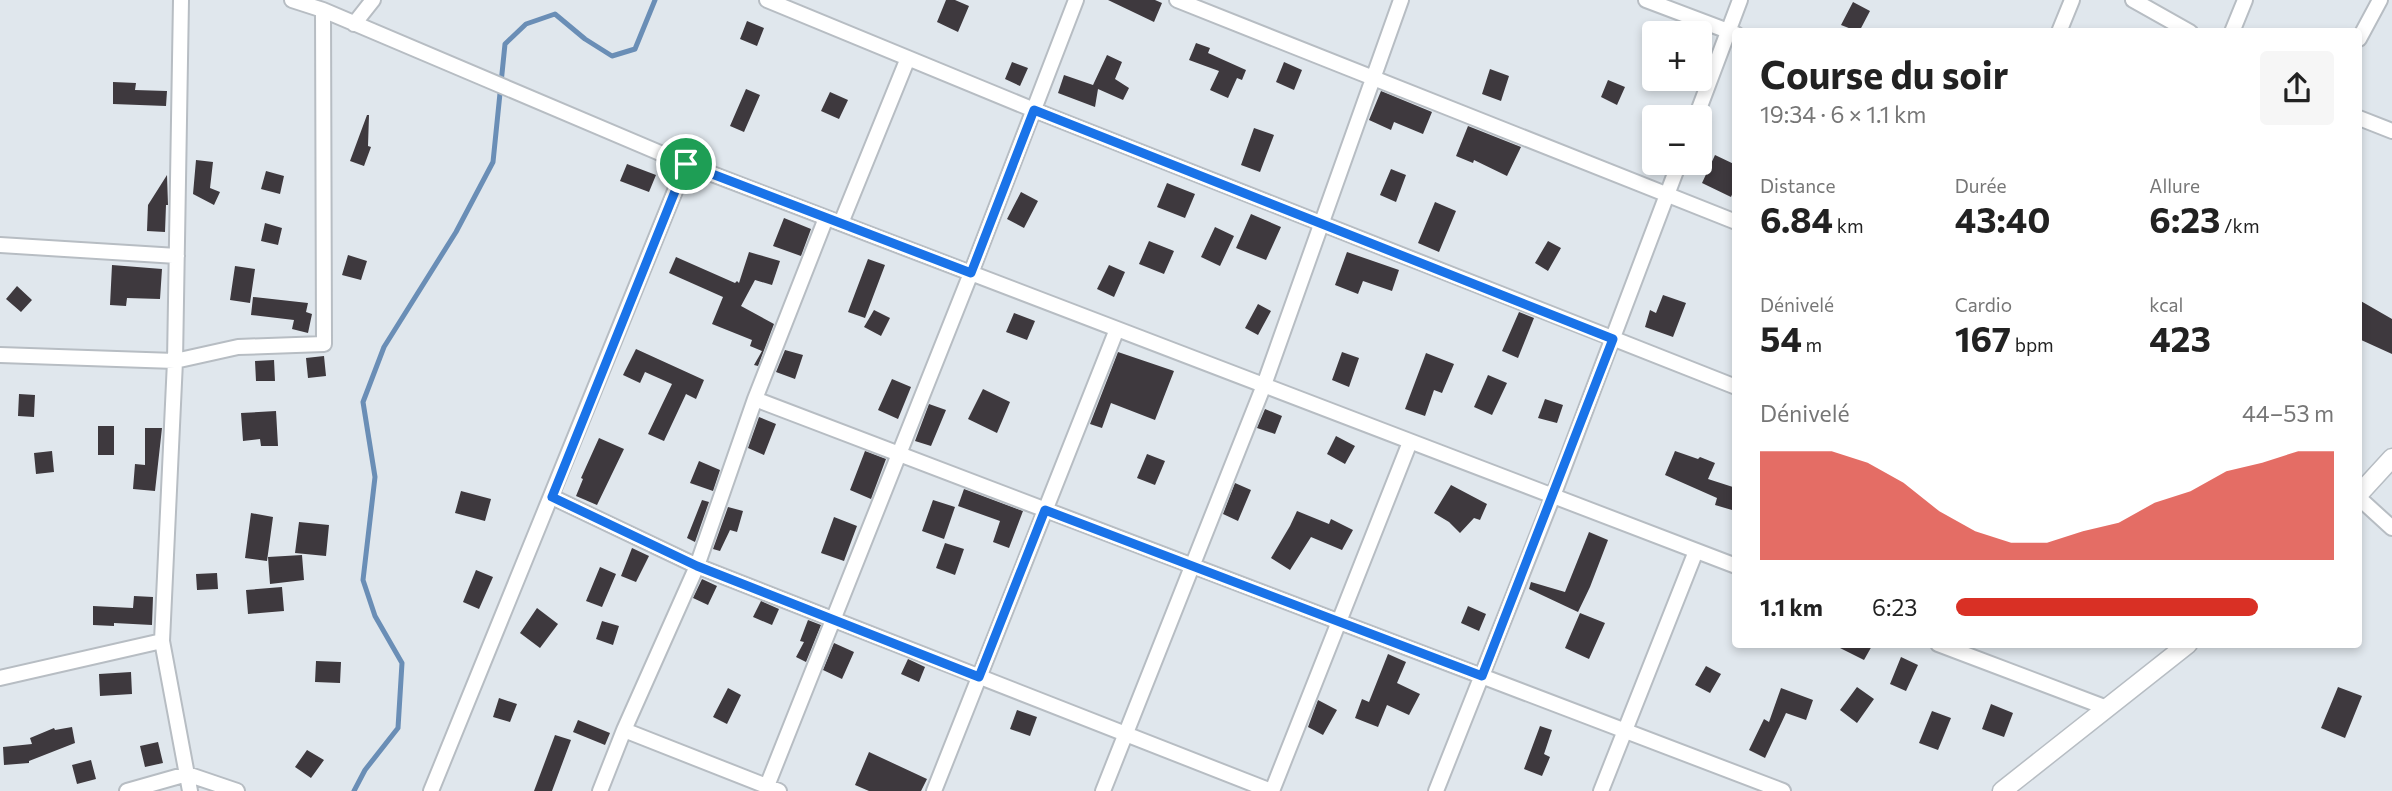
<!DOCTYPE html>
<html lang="fr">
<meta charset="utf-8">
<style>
:root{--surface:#fff;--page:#f6f6f6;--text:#222;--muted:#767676;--accent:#d93025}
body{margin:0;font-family:Commissioner,sans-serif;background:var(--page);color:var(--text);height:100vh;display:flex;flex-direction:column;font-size:26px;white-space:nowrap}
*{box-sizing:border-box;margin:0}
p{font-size:23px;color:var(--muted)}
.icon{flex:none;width:38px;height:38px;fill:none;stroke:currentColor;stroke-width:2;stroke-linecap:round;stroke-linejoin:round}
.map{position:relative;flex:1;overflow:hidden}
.details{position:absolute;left:1732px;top:28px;width:630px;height:620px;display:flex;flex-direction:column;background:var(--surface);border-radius:7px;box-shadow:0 4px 10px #0003}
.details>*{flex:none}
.fabs{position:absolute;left:1642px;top:21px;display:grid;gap:14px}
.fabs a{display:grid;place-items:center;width:70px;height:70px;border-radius:7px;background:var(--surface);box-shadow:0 4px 10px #0003;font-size:35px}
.pin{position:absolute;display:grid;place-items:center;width:60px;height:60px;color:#fff;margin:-30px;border:4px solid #fff;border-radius:50%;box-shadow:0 2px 7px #0007}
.round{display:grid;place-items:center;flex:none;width:74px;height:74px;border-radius:7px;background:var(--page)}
.headline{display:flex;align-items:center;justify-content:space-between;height:119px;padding:0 28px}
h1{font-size:38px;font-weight:700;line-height:52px}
.stats{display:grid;grid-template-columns:repeat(3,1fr);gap:10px;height:119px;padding:7px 28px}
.stats div{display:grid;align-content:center}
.stats b{font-size:35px;font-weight:700}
.stats small{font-size:19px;font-weight:400}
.stats p{font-size:19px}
.chart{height:196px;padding:14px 28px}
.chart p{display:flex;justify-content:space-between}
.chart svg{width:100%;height:126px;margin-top:7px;fill:var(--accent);opacity:.7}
ul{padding:0 28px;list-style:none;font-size:23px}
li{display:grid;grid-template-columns:112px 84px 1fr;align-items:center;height:52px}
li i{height:18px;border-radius:9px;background:var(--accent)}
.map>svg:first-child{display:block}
</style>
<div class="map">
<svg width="2392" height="791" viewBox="0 0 2392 791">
<rect width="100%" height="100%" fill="#e0e7ed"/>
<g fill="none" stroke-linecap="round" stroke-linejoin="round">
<!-- stream -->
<path stroke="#6a8eb6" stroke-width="5" d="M354 791 365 770 398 728 402 663 375 616 363 580 375 477 363 402 384 347 456 232 493 162 505 44 526 24 555 14 585 39 612 56 635 49 655 0"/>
</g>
<!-- building -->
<path fill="#3e393e" d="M946 0H955L969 6 958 32 937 22Z
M1108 0H1155L1162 3 1154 22Z
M1853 2 1870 11 1859 32 1841 25Z
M747 21 764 28 757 46 740 39Z
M1196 43 1210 48 1208 53 1246 70 1242 80 1237 78 1228 98 1210 90 1219 71 1189 60Z
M1107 55 1122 62 1115 79 1129 88 1123 100 1098 89 1095 107 1058 93 1064 75 1093 85Z
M1012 62 1028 68 1020 86 1005 79Z
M1284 62 1302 70 1294 90 1276 82Z
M1490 69 1509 76 1501 101 1482 94Z
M1608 80 1625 87 1617 105 1601 97Z
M113 82 136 83 135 90 167 91 166 106 113 104Z
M746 89 760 95 744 132 730 126Z
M1381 91 1432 112 1423 134 1394 122 1391 130 1369 120Z
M830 92 848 100 839 119 821 111Z
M367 115H369L368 146 371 147 364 166 350 161Z
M1468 126 1521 147 1507 176 1474 160 1473 163 1456 156Z
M1254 128 1274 135 1260 172 1241 165Z
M1715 155 1736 165V185L1731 197 1702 183Z
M196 160 213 162 210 188 220 192 214 205 193 194Z
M627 164 656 175 649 192 620 181Z
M1391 169 1406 175 1396 202 1380 195Z
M266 171 284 176 280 194 261 189Z
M167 175 168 205H166L165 232 147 231 148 205Z
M1167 183 1195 194 1185 218 1157 207Z
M1021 192 1038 201 1024 228 1007 219Z
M1435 202 1456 211 1439 252 1418 243Z
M1251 214 1281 227 1266 260 1236 248Z
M784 218 811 229 801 256 773 246Z
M265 223 282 228 278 245 261 241Z
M1215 227 1234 236 1220 266 1201 257Z
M1149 241 1174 251 1164 274 1139 264Z
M1548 241 1561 248 1548 271 1535 263Z
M749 252 780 261 772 285 755 280 741 306 774 324 758 366 754 365 762 351 750 346 752 340 712 324 723 297 669 273 676 257 735 283 737 281 739 283Z
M1347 252 1399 270 1392 291 1363 281 1358 294 1335 285Z
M348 255 367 261 361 280 342 275Z
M868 259 885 265 865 318 848 312Z
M112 265 162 269 160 299 127 298 126 306 110 305Z
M1109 265 1125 272 1114 297 1097 289Z
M235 266 255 269 250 303 230 300Z
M17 286 32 300 21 312 6 299Z
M1663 295 1686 303 1673 337 1645 327 1650 310 1656 313Z
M253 297 308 303 306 312 312 314 308 333 292 329 294 320 251 315Z
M2359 300 2392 319V354L2359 339Z
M1258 304 1271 311 1258 335 1245 328Z
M874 310 890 318 881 336 864 327Z
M1519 312 1534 318 1518 358 1502 351Z
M1014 313 1035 321 1027 340 1006 332Z
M636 349 704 380 696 399 686 394 664 441 648 434 672 384 645 372 640 383 623 375Z
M785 350 803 355 795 379 776 372Z
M1118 352 1174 371 1155 420 1111 403 1102 428 1090 424Z
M1342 352 1359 358 1349 387 1332 380Z
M1426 353 1454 364 1442 393 1434 390 1425 416 1405 409Z
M324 356 326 376 308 378 306 358Z
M274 360 275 381H256L255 361Z
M1488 375 1507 383 1492 415 1474 407Z
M892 379 911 387 898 419 878 410Z
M983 389 1010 402 997 433 968 419Z
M19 394 35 395 34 417 18 416Z
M1545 399 1563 405 1557 423 1538 418Z
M929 404 946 410 931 446 915 441Z
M1265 409 1282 416 1275 434 1257 428Z
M276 411 278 446H261L260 439 243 441 241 413Z
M759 417 776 424 764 455 748 448Z
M98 426H114V455H98Z
M145 428H162L155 491 133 489 135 464 145 465Z
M1336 436 1355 446 1345 464 1327 454Z
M599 438 624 449 597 505 576 496 583 479 581 478Z
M52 451 54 472 36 474 34 453Z
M865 451 886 459 871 499 850 490Z
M1675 451 1698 459 1700 457 1715 463 1708 479 1736 488 1732 510 1715 505 1717 498 1665 475Z
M1147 454 1165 461 1155 485 1137 478Z
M699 461 720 470 713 491 690 483Z
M1235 483 1251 490 1238 521 1223 514Z
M1451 485 1487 504 1480 520 1474 518 1460 533 1449 522 1434 513Z
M964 489 1023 511 1009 548 993 542 1000 521 958 506Z
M461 491 491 499 485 521 455 513Z
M702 500 709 502 695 542 687 538Z
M933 500 955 507 944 539 922 531Z
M728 507 743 511 737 532 730 530 720 551 713 549Z
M1297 511 1329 524 1331 519 1353 530 1342 550 1311 537 1290 570 1271 558 1290 526Z
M251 513 273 517 267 561 245 558Z
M834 517 857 526 844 561 821 553Z
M299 522 329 525 326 556 295 553Z
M1589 532 1608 540 1590 587 1578 612 1529 589 1531 582 1565 592Z
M945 543 964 549 955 575 936 568Z
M632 548 649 556 636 582 621 576Z
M302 555 304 580 270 584 268 557Z
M600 567 616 574 602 607 586 601Z
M476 570 493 577 479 609 463 602Z
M217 573 218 589 197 590 196 574Z
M702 579 717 586 708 605 693 598Z
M282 587 284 611 248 614 246 590Z
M134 596 153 597 152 625 114 623V626L93 625V606L133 608Z
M761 601 779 609 772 625 753 617Z
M1468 606 1486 614 1479 631 1461 623Z
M537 608 558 624 540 648 520 633Z
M1580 613 1605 623 1589 659 1565 648Z
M808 620 821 625 806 662 796 657 804 642 800 641Z
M602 621 619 626 613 645 596 639Z
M834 643 854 652 842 679 823 670Z
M1832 644H1873L1864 660Z
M1388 654 1406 662 1397 683 1420 694 1409 715 1387 705 1378 727 1355 718 1362 699 1369 702Z
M1901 657 1918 665 1906 691 1890 684Z
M908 659 925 667 919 682 901 674Z
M316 661 341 662 340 683 315 682Z
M1706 666 1721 674 1710 693 1695 685Z
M131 672 132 694 100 696 99 674Z
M1857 687 1874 699 1857 723 1840 710Z
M2338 687 2362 696 2345 738 2321 728Z
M728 688 741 695 727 724 713 717Z
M1781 688 1813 700 1806 720 1786 713 1765 758 1749 750 1764 719 1769 722Z
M499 698 517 704 510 722 493 717Z
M1318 700 1337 710 1323 735 1308 727Z
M1991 704 2013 713 2004 737 1982 729Z
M1017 710 1037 717 1030 736 1010 729Z
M1932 711 1951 718 1938 750 1919 743Z
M578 720 610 733 605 745 573 732Z
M1540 726 1552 730 1544 754 1550 757 1542 776 1524 769Z
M72 727 75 743 29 761V763L4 765 3 747 32 744 30 738 54 728 55 730Z
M555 735 571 740 552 791H534Z
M158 742 163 763 145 767 140 746Z
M307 750 324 760 311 778 295 767Z
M869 752 927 779 921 791H869L855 785Z
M91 760 96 779 77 784 72 765Z"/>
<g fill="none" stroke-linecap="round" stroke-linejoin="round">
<!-- minor casing -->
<g stroke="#b7bdc3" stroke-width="18">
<path id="minor" d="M292 0 323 10 686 164 1736 566
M767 0 1034 110 1736 387
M1177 0 1736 222
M1646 0 1736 34
M2133 0 2190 32
M354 24 373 0
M2059 32 2072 0
M2232 32 2245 0
M2359 39 2380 0
M1696 117 1740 0
M2359 118 2392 131
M841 223 908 58
M0 245 177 256
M0 355 175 361 181 0
M755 399 1783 791
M552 497 697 566 1271 791
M2359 498 2392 528
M1938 644 2107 708
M0 678 162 641
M624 730 779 791
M127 791 187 774 237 791
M190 791 162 641 175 361 238 347 324 344 323 10
M431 791 686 164
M600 791 624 730 697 566 755 399 826 218
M765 791 971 273 1076 0
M934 791 1117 329
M1103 791 1264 385 1401 0
M1272 791 1410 442
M1436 791 1553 496 1679 163
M1601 791 1696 551"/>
</g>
<!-- tertiary casing -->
<g stroke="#b7bdc3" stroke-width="21">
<path id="tertiary" d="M2359 494 2392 458
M2002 791 2188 644"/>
</g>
<!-- minor -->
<use href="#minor" stroke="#fff" stroke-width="14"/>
<!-- tertiary -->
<use href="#tertiary" stroke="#fff" stroke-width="18"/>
</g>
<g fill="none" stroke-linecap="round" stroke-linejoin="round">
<!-- route casing -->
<g stroke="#fff" stroke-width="14">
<path id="route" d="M1034 110 1613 339 1482 676 1045 510 979 677 697 566 552 497 686 164 971 273Z"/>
</g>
<!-- route -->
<use href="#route" stroke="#1a73e8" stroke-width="9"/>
</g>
</svg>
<div class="fabs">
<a>+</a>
<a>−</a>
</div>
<div class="pin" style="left:686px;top:164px;background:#1e9e55"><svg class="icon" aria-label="arrive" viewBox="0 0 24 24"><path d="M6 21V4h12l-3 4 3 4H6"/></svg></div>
<section class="details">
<div class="headline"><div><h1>Course du soir</h1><p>19:34 · 6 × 1.1 km</p></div><a class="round"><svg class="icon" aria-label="share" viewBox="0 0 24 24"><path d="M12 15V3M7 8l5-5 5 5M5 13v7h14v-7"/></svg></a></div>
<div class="stats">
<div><p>Distance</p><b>6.84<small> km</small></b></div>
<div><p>Durée</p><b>43:40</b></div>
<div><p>Allure</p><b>6:23<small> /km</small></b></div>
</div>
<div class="stats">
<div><p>Dénivelé</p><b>54<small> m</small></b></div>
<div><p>Cardio</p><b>167<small> bpm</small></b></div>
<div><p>kcal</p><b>423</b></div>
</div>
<div class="chart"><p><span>Dénivelé</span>44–53 m</p>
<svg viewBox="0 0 160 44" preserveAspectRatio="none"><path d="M0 44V6L10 6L20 6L30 10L40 17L50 27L60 34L70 38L80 38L90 34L100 31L110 24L120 20L130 13L140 10L150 6L160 6V44z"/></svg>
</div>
<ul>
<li><b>1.1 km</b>6:23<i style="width:80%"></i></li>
</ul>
</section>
</div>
